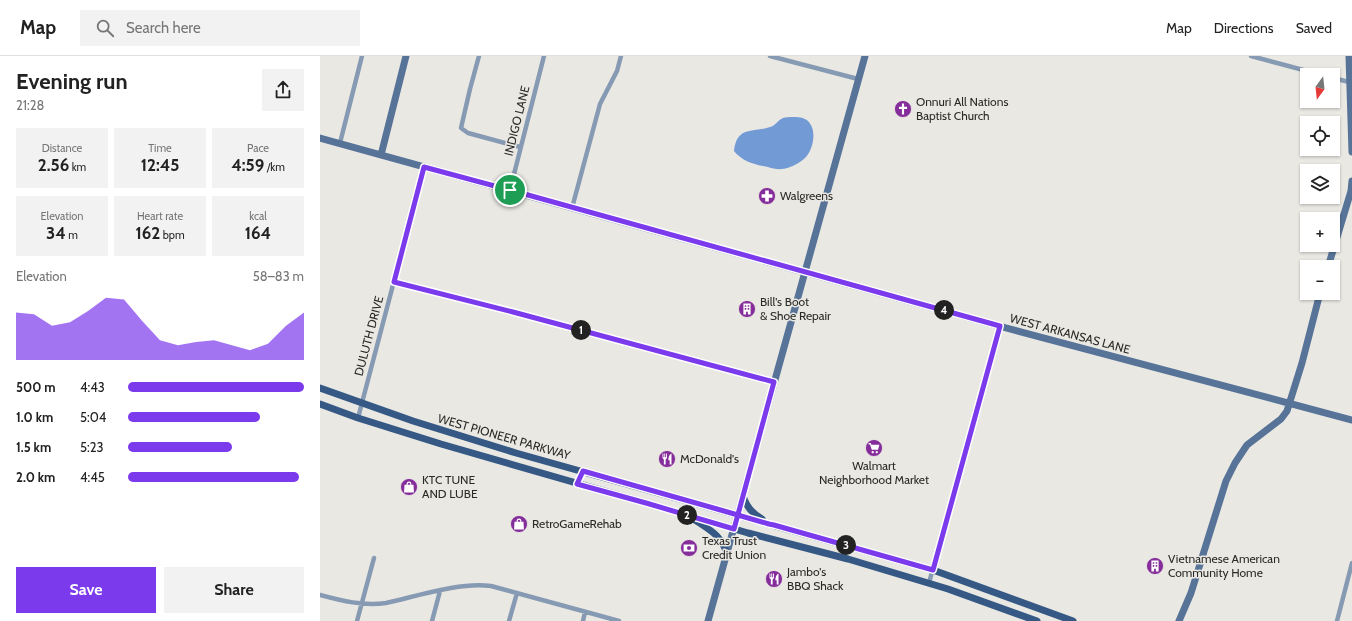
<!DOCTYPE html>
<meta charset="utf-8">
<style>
:root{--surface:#fff;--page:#f2f2f2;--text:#222;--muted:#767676;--line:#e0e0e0;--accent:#7c3aed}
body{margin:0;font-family:Cabin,sans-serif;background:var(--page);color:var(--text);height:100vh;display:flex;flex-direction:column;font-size:15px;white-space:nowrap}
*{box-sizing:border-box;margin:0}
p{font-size:13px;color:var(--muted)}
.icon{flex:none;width:22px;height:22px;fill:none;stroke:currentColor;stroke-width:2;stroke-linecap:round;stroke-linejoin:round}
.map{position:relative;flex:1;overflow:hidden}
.details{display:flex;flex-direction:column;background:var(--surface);width:320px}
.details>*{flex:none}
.needle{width:26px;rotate:195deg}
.fabs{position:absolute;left:980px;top:12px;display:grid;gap:8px}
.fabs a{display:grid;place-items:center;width:40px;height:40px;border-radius:0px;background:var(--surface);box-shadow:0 1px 3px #0004;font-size:20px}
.pin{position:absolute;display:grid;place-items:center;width:34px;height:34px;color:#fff;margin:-17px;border:2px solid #fff;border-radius:50%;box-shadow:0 1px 4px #0007}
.km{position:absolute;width:20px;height:20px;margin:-10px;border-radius:50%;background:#222;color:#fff;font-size:11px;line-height:20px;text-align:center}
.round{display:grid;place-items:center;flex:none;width:42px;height:42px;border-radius:0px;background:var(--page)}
.headline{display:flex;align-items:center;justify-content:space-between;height:68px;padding:0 16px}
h1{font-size:22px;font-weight:700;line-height:30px}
.metrics{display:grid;grid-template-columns:repeat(3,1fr);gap:6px;height:68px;padding:4px 16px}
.metrics div{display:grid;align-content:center;border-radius:0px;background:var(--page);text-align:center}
.metrics b{font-size:17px;font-weight:700}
.metrics small{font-size:11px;font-weight:400}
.metrics p{font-size:11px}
.chart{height:112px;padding:8px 16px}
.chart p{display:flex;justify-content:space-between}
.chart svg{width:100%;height:72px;margin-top:4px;fill:var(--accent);opacity:.7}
.action{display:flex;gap:8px;margin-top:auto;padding:8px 16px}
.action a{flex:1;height:46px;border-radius:0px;background:var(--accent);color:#fff;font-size:16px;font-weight:700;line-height:46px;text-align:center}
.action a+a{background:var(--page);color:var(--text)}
ul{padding:0 16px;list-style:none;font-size:13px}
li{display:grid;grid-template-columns:64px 48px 1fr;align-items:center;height:30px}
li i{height:10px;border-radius:5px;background:var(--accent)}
header{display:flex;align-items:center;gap:24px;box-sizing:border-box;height:56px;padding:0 20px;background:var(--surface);border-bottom:1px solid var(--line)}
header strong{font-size:19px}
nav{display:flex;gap:22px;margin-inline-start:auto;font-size:14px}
.search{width:280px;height:36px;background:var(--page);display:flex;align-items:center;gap:10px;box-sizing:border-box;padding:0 14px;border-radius:0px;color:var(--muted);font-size:15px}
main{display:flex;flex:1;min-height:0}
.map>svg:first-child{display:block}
</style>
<header>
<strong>Map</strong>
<div class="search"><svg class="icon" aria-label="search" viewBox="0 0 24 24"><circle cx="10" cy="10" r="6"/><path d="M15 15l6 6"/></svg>Search here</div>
<nav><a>Map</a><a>Directions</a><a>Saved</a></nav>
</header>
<main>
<section class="details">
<div class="headline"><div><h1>Evening run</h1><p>21:28</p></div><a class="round"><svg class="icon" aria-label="share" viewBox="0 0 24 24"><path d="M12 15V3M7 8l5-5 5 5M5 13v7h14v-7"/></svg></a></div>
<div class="metrics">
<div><p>Distance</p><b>2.56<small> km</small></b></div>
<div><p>Time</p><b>12:45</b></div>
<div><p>Pace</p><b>4:59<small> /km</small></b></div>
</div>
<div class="metrics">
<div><p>Elevation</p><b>34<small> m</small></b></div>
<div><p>Heart rate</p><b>162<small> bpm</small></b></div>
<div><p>kcal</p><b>164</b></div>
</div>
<div class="chart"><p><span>Elevation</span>58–83 m</p>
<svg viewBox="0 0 160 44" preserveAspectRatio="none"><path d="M0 44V15L10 16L20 23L30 21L40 14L50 6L60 7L70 20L80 32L90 35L100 33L110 32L120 35L130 38L140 34L150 23L160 15V44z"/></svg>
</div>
<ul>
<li><b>500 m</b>4:43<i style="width:100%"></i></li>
<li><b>1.0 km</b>5:04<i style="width:75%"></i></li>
<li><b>1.5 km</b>5:23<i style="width:59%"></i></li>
<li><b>2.0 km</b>4:45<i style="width:97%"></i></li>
</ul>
<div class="action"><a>Save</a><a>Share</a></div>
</section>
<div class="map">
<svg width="1032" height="565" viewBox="0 0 1032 565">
<rect width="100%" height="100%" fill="#eae8e3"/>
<!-- water -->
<path fill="#729ad5" d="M472 61C476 61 481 61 485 63 498 70 494 92 486 101 480 107 469 113 461 113 456 114 449 111 443 110 432 108 421 104 414 95 417 70 432 77 450 71 455 70 458 64 463 62 465 61 470 61 472 61Z"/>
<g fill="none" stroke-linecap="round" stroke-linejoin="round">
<!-- street -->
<path stroke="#869ab3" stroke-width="4.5" d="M159 0 150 33 141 72 148 77 200 91
M450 0 538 23
M931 0 1002 19
M1013 22 1029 26
M20 87 42 0
M190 134 224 0
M252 152 280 48 297 15 301 0
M74 226 193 256 454 326
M38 362 104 111
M609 527 679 270
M0 539C22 545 43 550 66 547 98 540 138 526 171 530L299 565
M37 565 54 502
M112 565 120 535
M189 565 197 537
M263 565 265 556
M1017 565 1032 507"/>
<!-- secondary -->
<path stroke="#577398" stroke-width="7" d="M1029 0 1032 96
M0 82 679 270 1032 364
M61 99 86 0
M1008 211 1031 135 1032 125
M388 565 545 0
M859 565 871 537 906 425 915 407 927 389 961 363 967 355 982 307 1000 237"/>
<!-- primary -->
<path stroke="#355884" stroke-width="7" d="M0 332 93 365 196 397 613 514 753 565
M0 348 38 362 121 388 326 447 428 477 528 503 628 533 717 565
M423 440C426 450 433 458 442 463
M375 464C390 474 402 480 407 498"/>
</g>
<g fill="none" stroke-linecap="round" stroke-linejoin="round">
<!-- route casing -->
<g stroke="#fff" stroke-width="8">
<path id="route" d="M190 134 104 111 74 226 193 256 454 326C441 375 427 424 414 473L326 447 257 428 263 415 404 455 449 468 454 469 613 514 680 270 190 134"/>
</g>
<!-- route -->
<use href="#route" stroke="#7c3aed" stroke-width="5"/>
</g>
<!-- icons -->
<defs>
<g id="church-disc" transform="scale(0.9)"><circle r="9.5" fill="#852d9a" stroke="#eae8e3"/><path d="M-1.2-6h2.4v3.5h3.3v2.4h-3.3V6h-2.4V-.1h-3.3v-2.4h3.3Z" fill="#fff"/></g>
<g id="pharmacy-disc" transform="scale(0.9)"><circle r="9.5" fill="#852d9a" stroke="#eae8e3"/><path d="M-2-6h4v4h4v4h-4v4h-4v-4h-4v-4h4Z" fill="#fff"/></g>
<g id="building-disc" transform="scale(0.9)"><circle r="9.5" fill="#852d9a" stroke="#eae8e3"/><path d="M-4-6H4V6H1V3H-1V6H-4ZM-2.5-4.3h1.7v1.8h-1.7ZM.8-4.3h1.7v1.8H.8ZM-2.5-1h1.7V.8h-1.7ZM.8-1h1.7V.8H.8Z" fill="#fff"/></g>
<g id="supermarket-disc" transform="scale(0.9)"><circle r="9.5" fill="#852d9a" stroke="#eae8e3"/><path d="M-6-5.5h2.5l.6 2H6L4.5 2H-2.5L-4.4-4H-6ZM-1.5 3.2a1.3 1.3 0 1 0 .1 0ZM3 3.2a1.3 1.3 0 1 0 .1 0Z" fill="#fff"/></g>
<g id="restaurant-disc" transform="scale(0.9)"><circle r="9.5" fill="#852d9a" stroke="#eae8e3"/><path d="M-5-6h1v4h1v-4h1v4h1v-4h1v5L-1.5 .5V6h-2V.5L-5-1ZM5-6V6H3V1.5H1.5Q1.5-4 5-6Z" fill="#fff"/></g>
<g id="shop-disc" transform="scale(0.9)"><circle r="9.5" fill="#852d9a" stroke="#eae8e3"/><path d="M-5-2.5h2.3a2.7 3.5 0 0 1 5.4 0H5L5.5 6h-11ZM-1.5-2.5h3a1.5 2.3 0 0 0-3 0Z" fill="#fff"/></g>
<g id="bank-disc" transform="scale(0.9)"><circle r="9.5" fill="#852d9a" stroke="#eae8e3"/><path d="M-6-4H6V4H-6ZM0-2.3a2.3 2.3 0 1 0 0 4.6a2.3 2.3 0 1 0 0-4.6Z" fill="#fff"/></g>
</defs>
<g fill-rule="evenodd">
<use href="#church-disc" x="583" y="53"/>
<use href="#pharmacy-disc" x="447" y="140"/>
<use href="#building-disc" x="427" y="253"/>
<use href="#supermarket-disc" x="554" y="392"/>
<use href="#restaurant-disc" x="347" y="403"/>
<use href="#shop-disc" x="89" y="431"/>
<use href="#shop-disc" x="199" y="468"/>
<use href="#bank-disc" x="369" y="492"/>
<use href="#building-disc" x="835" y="510"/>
<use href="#restaurant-disc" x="454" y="523"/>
</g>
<g text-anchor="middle" stroke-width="3" stroke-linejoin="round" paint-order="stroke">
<!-- poi labels -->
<g font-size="12" fill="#2a2a28" stroke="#eae8e3" text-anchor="start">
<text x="596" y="50">Onnuri All Nations<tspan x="596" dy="14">Baptist Church</tspan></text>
<text x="460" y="144">Walgreens</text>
<text x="440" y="250">Bill's Boot<tspan x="440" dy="14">&amp; Shoe Repair</tspan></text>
<text x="360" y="407">McDonald's</text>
<text x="554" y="414" text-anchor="middle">Walmart<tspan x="554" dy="14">Neighborhood Market</tspan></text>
<text x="102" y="428">KTC TUNE<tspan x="102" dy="14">AND LUBE</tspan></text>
<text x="212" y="472">RetroGameRehab</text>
<text x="382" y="489">Texas Trust<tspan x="382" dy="14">Credit Union</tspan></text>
<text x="848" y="507">Vietnamese American<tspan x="848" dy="14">Community Home</tspan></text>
<text x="467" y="520">Jambo's<tspan x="467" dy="14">BBQ Shack</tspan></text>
</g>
<!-- street labels -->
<g font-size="12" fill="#2a2a28" stroke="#eae8e3">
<text transform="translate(197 65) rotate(-76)" y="4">INDIGO LANE</text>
<text transform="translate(750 278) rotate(15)" y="4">WEST ARKANSAS LANE</text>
<text transform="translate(49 280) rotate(-75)" y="4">DULUTH DRIVE</text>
<text transform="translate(184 381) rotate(16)" y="4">WEST PIONEER PARKWAY</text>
</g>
</g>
</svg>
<div class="fabs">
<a><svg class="needle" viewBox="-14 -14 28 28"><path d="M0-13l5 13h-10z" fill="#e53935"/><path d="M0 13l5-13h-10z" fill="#767676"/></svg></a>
<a><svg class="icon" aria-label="locate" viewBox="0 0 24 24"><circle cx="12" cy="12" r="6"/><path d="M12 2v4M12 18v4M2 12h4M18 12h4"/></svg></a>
<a><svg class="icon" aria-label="layers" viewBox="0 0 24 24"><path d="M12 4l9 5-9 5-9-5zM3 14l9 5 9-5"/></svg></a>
<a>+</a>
<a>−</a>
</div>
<div class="pin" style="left:190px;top:134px;background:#1e9e55"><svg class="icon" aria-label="arrive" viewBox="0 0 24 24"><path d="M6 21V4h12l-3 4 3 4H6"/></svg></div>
<b class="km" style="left:261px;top:274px">1</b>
<b class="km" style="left:367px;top:459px">2</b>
<b class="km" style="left:526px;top:489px">3</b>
<b class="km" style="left:624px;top:254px">4</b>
</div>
</main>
